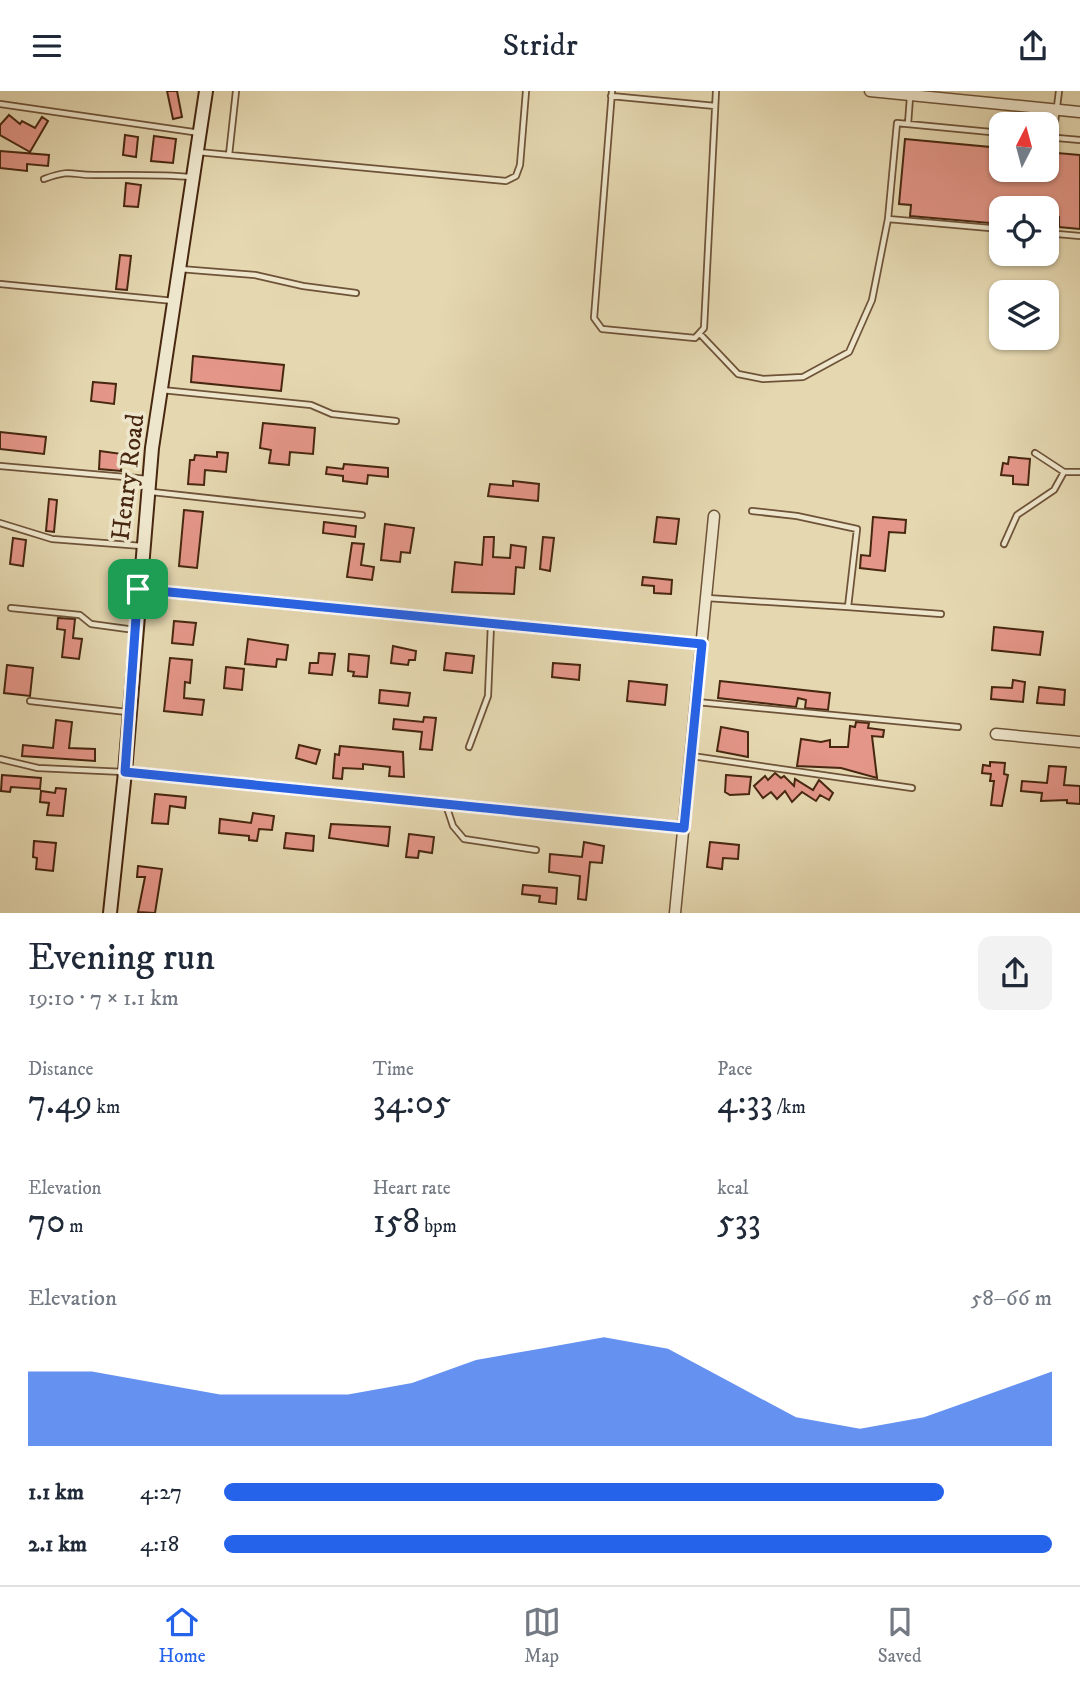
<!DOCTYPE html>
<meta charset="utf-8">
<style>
:root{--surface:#fff;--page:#f2f2f3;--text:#1f2937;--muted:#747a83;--line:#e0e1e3;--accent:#2563eb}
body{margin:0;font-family:"IM FELL DW Pica",serif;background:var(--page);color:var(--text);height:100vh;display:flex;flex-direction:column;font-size:26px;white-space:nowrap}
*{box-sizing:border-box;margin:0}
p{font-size:23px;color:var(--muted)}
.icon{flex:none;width:38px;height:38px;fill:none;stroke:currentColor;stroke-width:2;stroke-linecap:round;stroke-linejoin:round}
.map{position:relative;height:822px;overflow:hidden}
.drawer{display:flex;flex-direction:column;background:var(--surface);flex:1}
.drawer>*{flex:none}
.needle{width:46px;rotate:6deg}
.fabs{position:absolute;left:989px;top:21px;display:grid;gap:14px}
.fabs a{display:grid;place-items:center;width:70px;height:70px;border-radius:14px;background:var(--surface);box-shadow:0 2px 5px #0004;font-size:35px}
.pin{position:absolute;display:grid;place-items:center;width:60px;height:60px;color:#fff;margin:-30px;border-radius:14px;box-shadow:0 4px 10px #0006}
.round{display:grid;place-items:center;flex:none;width:74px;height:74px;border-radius:14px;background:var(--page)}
.headline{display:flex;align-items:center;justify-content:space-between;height:119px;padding:0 28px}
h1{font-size:38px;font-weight:600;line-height:52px}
.stats{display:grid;grid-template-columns:repeat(3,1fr);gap:10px;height:119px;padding:7px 28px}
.stats div{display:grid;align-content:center}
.stats b{font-size:35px;font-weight:600}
.stats small{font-size:19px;font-weight:400}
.stats p{font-size:19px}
.chart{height:196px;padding:14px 28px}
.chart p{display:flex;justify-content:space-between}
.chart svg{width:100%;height:126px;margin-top:7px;fill:var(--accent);opacity:.7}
ul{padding:0 28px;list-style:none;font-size:23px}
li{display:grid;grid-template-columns:112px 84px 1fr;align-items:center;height:52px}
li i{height:18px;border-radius:9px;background:var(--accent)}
header{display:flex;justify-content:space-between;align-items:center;height:91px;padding:0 28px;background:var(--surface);font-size:32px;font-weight:600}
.menu{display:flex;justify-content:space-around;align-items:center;height:98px;border-top:2px solid var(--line);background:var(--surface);font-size:19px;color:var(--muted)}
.menu a{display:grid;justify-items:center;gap:4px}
.menu .on{color:var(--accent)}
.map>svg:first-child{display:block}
</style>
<header><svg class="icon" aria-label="menu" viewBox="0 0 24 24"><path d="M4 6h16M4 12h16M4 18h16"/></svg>Stridr<svg class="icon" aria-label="share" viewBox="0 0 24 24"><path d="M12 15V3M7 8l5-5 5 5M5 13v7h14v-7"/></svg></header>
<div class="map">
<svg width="1080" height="822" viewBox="0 0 1080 822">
<rect width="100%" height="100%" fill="#e5d8b1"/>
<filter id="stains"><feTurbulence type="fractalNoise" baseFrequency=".00286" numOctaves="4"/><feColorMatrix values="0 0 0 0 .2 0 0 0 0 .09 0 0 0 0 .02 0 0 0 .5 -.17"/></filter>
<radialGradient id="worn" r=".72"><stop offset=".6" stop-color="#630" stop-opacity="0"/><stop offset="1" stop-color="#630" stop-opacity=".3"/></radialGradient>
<!-- building -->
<path fill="#e49688" stroke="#472710" stroke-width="2" d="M167 0H177L182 26 173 28Z
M9 24 20 33 22 30 35 37 42 26 48 30 30 61 0 44V34Z
M125 44 138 46 136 66 123 64Z
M154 45 176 48 173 72 151 70Z
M905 48 1001 57V79H1046V61L1080 64V138L1059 136V126L1046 125V117H1001V133L910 125 911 114 899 113Z
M0 60 49 64 48 75 27 73V80L0 77Z
M126 92 141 94 138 116 124 115Z
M120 164 131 165 127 199 116 198Z
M193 265 284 274 281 300 191 291Z
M93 291 116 293 114 313 91 310Z
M263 332 315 337 313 363 290 361 289 374 269 372 271 359 260 357Z
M0 341 46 346 44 363 0 358Z
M100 360 122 363 121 380 99 378Z
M217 361 228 362 226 381 205 379 204 394 188 393 190 369H194L195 364 217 366Z
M1009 366 1030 368 1028 394 1013 393V385L1001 384 1003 372 1008 373Z
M344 373 388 377V386L368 384 367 393 343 390V385L326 383 327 376 343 378Z
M513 390 539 393 538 410 488 405 490 393 513 395Z
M49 408 57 409 54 441 46 440Z
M184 419 203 421 197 477 179 475Z
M657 426 679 428 676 453 654 451Z
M873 426 906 429 905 442 889 441 885 480 860 477 861 464 870 465Z
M324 431 356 435 355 446 323 442Z
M385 433 414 437 410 462 401 461 400 471 381 469Z
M484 446H494L493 466 510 467 511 454 526 456 524 477 516 476 514 503 452 501 455 471 482 474Z
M543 446 554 447 550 480 540 478Z
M13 447 26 449 23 475 10 473Z
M352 452 364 453 361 474 374 476 372 489 347 486Z
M643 486 672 489 671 503 654 502V495L642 494Z
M58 527 75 528 73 547 82 548 79 568 62 566 65 539 57 538Z
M174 530 196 532 193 554 172 552Z
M994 536 1043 541 1040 564 992 559Z
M248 548 288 554 286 569 277 568 276 576 245 573Z
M393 555 416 560 415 569H409L408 574 391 572Z
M319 562 335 563 332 584 309 582 310 572H318Z
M446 562 474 565 472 582 444 579Z
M349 563 369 565 367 586 353 585 354 581 348 580Z
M170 567 192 569 190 592 185 591 184 607 204 609 202 624 164 620Z
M553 572 580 574 579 589 552 586Z
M7 574 33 577 30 605 4 602Z
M226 576 244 578 242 599 224 597Z
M1013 589 1025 591 1023 611 991 608 992 596 1012 597Z
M629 590 667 594 665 614 627 610Z
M720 590 830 602 828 619 805 617 806 609 798 607 796 616 718 607Z
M1039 596 1065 599 1064 614 1037 612Z
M380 599 410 602 408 615 379 612Z
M424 626 436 627 432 659 420 658 422 641 393 638 394 628 423 631Z
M56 629 72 631 69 657 95 658V670L22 665 23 654 53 657Z
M856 631 869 632 868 637 884 639 883 646 872 645 877 687 841 677 797 675 801 648 821 651 830 649V656H848L850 635 855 636Z
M721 636 748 641V666L717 660Z
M299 654 320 659 316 673 296 667Z
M340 655 403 661 404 686 389 685 390 676 363 673V678L343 677 342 688 333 687 335 663 339 664Z
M990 671 1005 672 1004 683 1008 684 1002 715 991 714 994 690H990L991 683 982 682 983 674 990 675Z
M1049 675 1066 676 1064 694 1080 695V713L1067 712V709L1041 710 1042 702 1021 700 1022 690 1047 692Z
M775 682 781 687 784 685 794 695 795 688 813 699 819 689 833 702 829 709 820 704 816 710 802 701 792 711 785 700 777 708 771 701 763 707 754 695 765 685 768 689Z
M2 684 41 687 40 698 11 696 10 701 1 700Z
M726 684 751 686 749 703 730 704 725 701Z
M56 697 66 698 63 725 47 724 49 712 40 711 41 700 55 702Z
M155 703 186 706 185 717 170 715 168 733 152 732Z
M253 722 274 725 272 739 259 738 257 750 249 749V745L219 742 220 728 251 732Z
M331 733 390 736 388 755 329 747Z
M286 742 314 745 313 760 284 757Z
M409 743 434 746 432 762 419 760 418 767 406 766Z
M34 750 56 752 53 780 36 778 37 767 33 766Z
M584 751 604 755 602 772 590 771 586 809 578 808 580 785 549 781 550 763 582 766Z
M710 751 739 754 738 768 723 767 722 778 707 776Z
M138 775 162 778 155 822 138 821 145 786H137Z
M523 794 557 797 556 813 539 811 540 805 522 803Z"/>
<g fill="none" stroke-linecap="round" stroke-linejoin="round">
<!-- lane casing -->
<g stroke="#6e5338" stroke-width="8">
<path id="lane" d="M612 0 594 227 602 238 695 247 704 237 716 0
M611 5 715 15
M0 13 200 42
M908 33 910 6
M1046 46 1080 49
M1053 47 1059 0
M198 61 506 90 516 85 520 74 526 0
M229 64 236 0
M44 88C74 77 71 85 98 84 131 84 159 83 192 86
M888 128 1001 138
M1046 142 1080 145
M180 178 255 184 303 195 356 202
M0 193 174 210
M700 243 738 283 763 288 803 286 849 261 872 209 888 128 897 32 1001 42
M162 299 311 314 332 323 396 330
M1035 362 1064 381H1080
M0 375 148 388
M152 401 362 424
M0 432 52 448 142 455
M1004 453 1017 424 1054 399 1064 381
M707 507 848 516 857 438 797 425 752 420
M848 516 941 523
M11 517 80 524 91 533 135 539
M30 610 127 621
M697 611 958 636
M469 656 488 605 491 533
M692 665 912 697
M0 668 38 677 124 681
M446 714 453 735 464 748 536 759"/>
</g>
<!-- street casing -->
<g stroke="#6e5338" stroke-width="13">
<path id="street" d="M870 0 1080 21
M138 498 702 553
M996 643 1080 651
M125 681 684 737
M675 822 714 425"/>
</g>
<!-- secondary casing -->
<g stroke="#472710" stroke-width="16">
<path id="secondary" d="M110 822 125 681 152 357 206 0"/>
</g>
<!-- lane -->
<use href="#lane" stroke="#eee6cc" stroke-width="4.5"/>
<!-- street -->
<use href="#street" stroke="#eee6cc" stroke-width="10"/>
<!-- secondary -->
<use href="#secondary" stroke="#eee6cc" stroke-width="12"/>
</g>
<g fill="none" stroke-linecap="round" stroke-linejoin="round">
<!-- route casing -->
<g stroke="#fff" stroke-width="14">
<path id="route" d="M138 498 702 553 684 737 125 681Z"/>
</g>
<!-- route -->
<use href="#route" stroke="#2563eb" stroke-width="9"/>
</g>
<g text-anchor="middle" stroke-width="7" stroke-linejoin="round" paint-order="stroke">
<!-- street labels -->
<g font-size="26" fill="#472710" stroke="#eee6cc">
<text transform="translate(127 386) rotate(-83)" y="9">Henry Road</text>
</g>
</g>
<rect width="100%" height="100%" filter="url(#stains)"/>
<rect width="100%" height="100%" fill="url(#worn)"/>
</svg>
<div class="fabs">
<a><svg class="needle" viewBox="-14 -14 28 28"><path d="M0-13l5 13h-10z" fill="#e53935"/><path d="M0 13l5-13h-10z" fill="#747a83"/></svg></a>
<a><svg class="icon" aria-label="locate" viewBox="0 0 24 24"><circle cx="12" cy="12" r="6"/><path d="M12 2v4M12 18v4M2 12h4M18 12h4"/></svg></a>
<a><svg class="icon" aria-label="layers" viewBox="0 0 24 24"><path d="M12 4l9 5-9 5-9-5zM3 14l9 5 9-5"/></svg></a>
</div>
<div class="pin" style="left:138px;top:498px;background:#1e9e55"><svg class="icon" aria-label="arrive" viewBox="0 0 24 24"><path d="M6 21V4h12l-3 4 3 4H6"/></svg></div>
</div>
<section class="drawer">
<div class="headline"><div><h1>Evening run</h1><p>19:10 · 7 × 1.1 km</p></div><a class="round"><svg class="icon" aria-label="share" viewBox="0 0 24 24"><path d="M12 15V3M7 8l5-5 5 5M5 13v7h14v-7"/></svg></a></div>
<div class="stats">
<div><p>Distance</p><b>7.49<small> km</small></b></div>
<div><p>Time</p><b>34:05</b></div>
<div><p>Pace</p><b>4:33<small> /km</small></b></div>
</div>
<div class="stats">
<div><p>Elevation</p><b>70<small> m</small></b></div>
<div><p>Heart rate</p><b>158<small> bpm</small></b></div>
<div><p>kcal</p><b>533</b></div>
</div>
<div class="chart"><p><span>Elevation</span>58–66 m</p>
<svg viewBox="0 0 160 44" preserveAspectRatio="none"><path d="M0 44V18L10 18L20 22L30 26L40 26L50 26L60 22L70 14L80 10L90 6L100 10L110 22L120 34L130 38L140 34L150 26L160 18V44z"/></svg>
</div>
<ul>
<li><b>1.1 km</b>4:27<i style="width:87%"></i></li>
<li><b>2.1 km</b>4:18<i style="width:100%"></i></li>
</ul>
</section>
<nav class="menu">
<a class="on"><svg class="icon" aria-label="home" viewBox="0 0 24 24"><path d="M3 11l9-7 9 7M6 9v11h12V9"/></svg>Home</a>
<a><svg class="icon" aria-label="map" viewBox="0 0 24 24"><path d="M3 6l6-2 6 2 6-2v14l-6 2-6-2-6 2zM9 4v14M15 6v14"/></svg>Map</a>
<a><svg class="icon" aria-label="saved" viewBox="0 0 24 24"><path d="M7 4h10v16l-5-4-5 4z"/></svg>Saved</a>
</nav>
